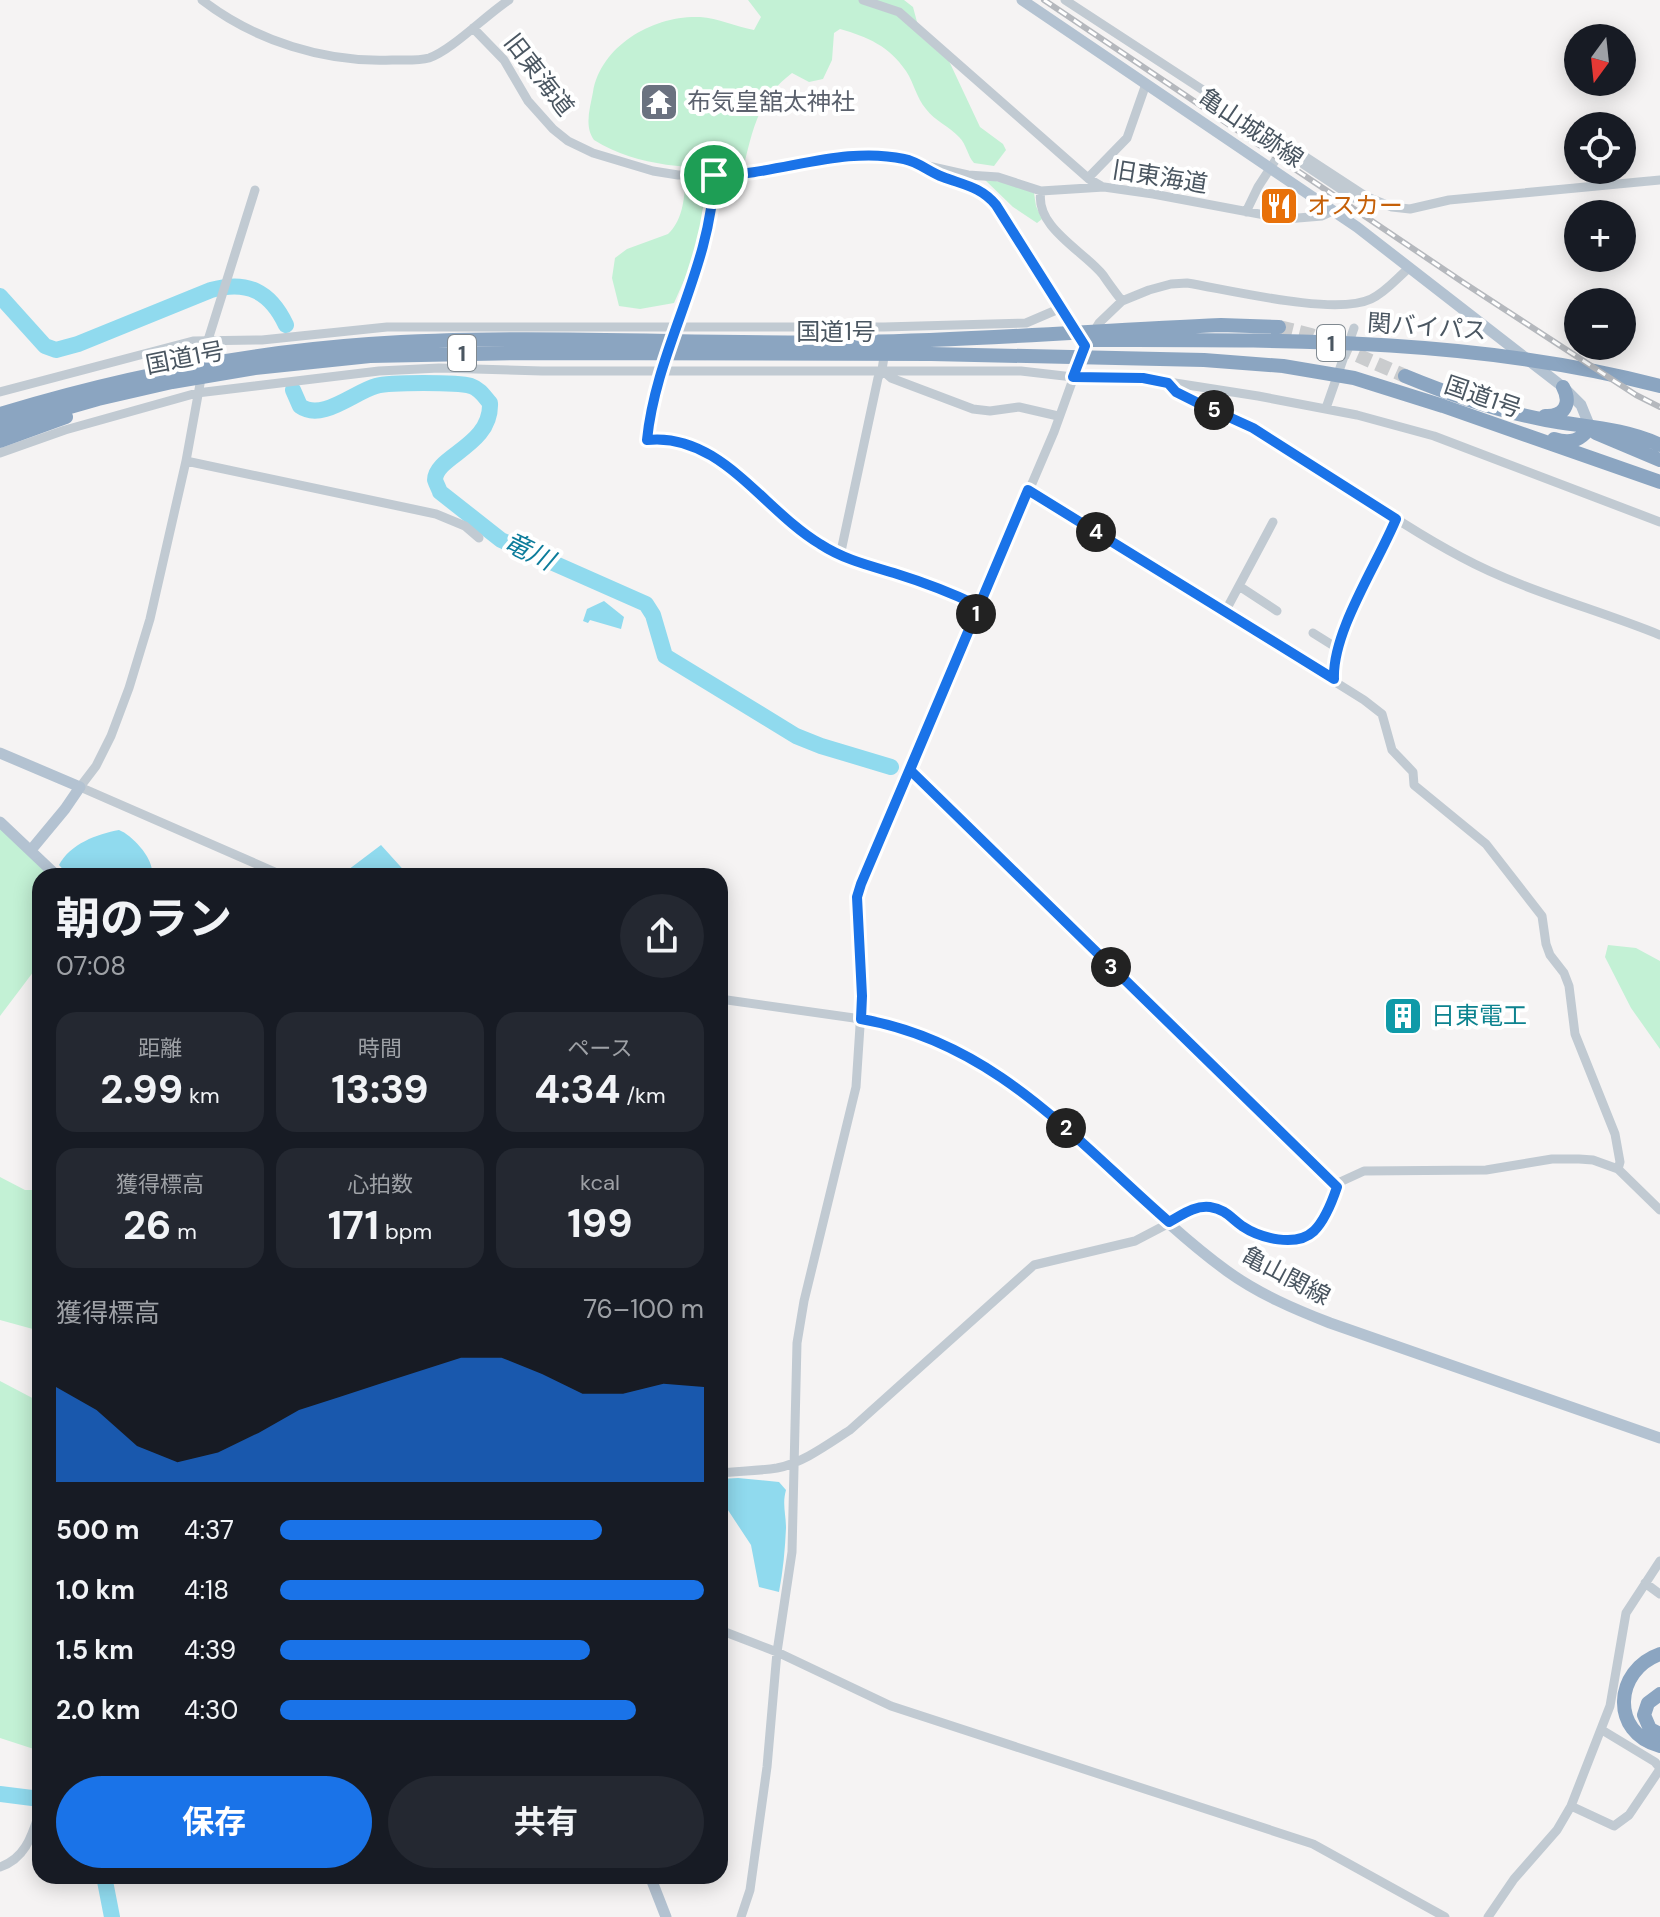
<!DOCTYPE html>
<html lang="ja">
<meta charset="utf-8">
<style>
:root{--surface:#171b24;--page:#242831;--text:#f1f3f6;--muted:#9ea1a6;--accent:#1a73e8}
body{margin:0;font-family:"DM Sans","Noto Sans JP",sans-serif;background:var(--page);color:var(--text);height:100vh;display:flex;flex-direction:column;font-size:30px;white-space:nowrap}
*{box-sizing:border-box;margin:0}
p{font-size:26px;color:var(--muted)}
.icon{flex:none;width:44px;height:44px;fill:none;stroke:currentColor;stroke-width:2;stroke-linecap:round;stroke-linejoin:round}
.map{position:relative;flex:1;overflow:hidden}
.side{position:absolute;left:32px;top:868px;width:696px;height:1016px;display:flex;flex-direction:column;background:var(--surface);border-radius:24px;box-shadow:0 4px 20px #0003}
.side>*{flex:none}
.needle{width:52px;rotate:195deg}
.fabs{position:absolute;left:1564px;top:24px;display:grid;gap:16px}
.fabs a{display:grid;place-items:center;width:72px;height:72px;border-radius:50%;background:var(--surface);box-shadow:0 4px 20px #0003;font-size:40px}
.pin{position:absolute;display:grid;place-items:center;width:68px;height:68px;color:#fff;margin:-34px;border:4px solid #fff;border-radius:50%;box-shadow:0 2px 8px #0007}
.km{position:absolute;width:40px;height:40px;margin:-20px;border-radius:50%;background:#222;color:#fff;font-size:22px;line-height:40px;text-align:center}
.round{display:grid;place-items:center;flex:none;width:84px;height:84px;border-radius:42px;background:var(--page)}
.summary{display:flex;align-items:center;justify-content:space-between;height:136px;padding:0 24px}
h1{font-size:44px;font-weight:700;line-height:60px}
.figures{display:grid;grid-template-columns:repeat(3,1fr);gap:12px;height:136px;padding:8px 24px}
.figures div{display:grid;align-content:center;border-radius:20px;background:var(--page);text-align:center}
.figures b{font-size:40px;font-weight:700}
.figures small{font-size:22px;font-weight:400}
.figures p{font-size:22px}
.chart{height:224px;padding:16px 24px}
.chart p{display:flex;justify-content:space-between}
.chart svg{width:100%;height:144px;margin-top:8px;fill:var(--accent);opacity:.7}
.cta{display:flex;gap:16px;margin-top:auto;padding:16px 24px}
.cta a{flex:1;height:92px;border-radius:48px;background:var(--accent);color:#fff;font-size:32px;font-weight:700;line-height:92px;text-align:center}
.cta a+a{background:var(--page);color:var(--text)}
ul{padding:0 24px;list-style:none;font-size:26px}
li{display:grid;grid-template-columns:128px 96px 1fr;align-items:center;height:60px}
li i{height:20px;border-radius:10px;background:var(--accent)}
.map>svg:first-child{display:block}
</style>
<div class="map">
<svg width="1660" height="1917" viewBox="0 0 1660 1917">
<rect width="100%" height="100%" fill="#f5f3f3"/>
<!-- green -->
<path fill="#c3f1d5" d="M748 0H904L913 7 921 37 949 61 980 127 1003 144 1006 150 994 166 974 163C967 155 967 145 959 137 949 126 935 121 926 109 916 97 914 83 906 71 889 46 868 37 840 29L834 33 832 60 823 79 809 82 792 73C758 99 753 129 743 169 692 168 639 168 594 140 584 126 590 108 593 92 601 45 654 15 700 17 718 18 736 27 754 30L761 17Z
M984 179 1007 183 1034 193 1036 206 1042 219 1037 223 1013 207Z
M691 182 704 183 708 189 694 258 674 303 640 309 619 306 612 278 615 258 627 249 668 234C681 222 684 203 685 186Z
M0 826 49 876H40V963L0 1016Z
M1608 945 1636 948 1660 961V1049L1631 1008 1605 957Z
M0 1177 25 1190H37L40 1185V1331L0 1320Z
M0 1381 40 1402V1751L0 1738Z"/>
<!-- water -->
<path fill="#90daee" d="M604 601 624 617 621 629 590 620 588 623 583 621 587 609Z
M119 830C132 835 152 857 152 871L146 876H69L59 865C70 844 97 834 119 830Z
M381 845 409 876H340Z
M738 1478 779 1482 786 1490C782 1504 786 1514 786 1528 785 1550 783 1571 779 1592L759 1587 751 1545 720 1498V1479Z"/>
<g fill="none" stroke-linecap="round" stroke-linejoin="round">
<!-- river -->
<path stroke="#90daee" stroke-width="16" d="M0 296 45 346 56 350 78 344 211 290C247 280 270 291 286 325
M293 390 300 406C322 422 354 392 376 386 390 382 457 382 471 386 480 389 484 396 490 403 492 446 435 456 435 480 435 481 440 491 440 492L501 540 646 604 653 615 665 656 796 736 821 746 891 767
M0 1794 40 1799
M104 1876 112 1917"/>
<!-- highway-tunnel -->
<path stroke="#caccce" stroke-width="14" stroke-dasharray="14 7" stroke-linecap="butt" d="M1279 327 1311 335 1405 376"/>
<!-- minor -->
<path stroke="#c1cad2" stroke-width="9" d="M202 0C255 41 326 63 392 60 404 60 418 61 429 58 451 51 487 14 509 0
M863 0 899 12 1089 179 1101 186
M1065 0 1367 197 1392 207 1410 209 1449 200 1660 180
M473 28 504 60 528 101 553 129 568 141 593 153 653 171 678 175H739L822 161 879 155 968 175 998 177 1041 191 1104 187 1153 194 1286 219 1322 216 1333 211
M923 165C943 179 970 181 988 196L1077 334
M1088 178 1127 138 1146 84
M255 190 208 340 186 461 150 619 129 688 111 736 96 766 80 787 284 876
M1041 191C1034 227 1084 251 1103 275 1109 284 1115 292 1122 301
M1246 212 1258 187 1282 150 1354 198 1367 201
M674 329C692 279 712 229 714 175
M667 351 650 409 647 440C721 433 762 510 820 544 843 559 867 565 894 573 923 581 952 593 979 606
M882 370 891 378 973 409 990 411 1019 407 1058 416
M1168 383C1190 406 1226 413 1254 428 1325 468 1389 519 1461 557 1524 591 1594 608 1660 635
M0 392 193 341 262 340 387 327H884L1026 323 1061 308
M1326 408 1354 328
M0 453 65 430 197 393 379 371 439 368 542 371H1021L1073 377 1143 378 1258 396 1357 415 1434 436 1660 522
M186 461 436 514 465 526 479 538
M1028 490 1364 700 1382 714 1392 750 1413 772 1414 785 1486 844 1542 916 1546 944 1550 955 1564 973 1569 986 1575 1034 1615 1134 1620 1162 1618 1169
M840 556 878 378 882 370 885 350
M1239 586 1277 611
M1225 612 1273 522
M1313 633 1337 648
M1334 679C1332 630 1376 567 1396 519
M910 770 1337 1187
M720 999 861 1019
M720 1473C739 1471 759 1471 777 1468 803 1463 828 1444 850 1430L1034 1265 1135 1241 1200 1207 1218 1208 1242 1226 1269 1238 1280 1240 1307 1236 1316 1230 1331 1205 1340 1182 1364 1171 1486 1170 1552 1159H1579L1593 1160 1618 1169 1660 1210
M1645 1583 1660 1594
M720 1630 777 1652 891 1706 1313 1844 1445 1917
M1602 1730 1655 1762 1660 1768
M1571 1806 1614 1826 1629 1815 1660 1769
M0 1867C26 1858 32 1835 40 1811
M741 1917 750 1890 767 1767 777 1652 792 1552 797 1343 804 1301 856 1087 862 996 857 907 861 884 1054 432 1085 346 1099 323 1122 301 1149 290 1171 284 1187 283C1230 290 1335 316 1371 299 1386 292 1397 278 1409 268
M1488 1917 1514 1879 1557 1830 1571 1806 1610 1706 1626 1613 1660 1561"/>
<!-- major -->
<path stroke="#b3c2d1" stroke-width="11" d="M1022 0 1357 227 1563 387 1581 405 1590 427
M0 753 80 787 65 809 31 850
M0 822 57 876
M861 1019C1023 1047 1103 1180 1227 1271 1259 1294 1294 1309 1330 1323L1660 1438
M650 1876 666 1917"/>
<!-- highway -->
<path stroke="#8ba5c1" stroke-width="14" d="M1085 340C1278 340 1472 337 1660 386
M1405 376C1451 395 1497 411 1546 420 1585 427 1624 428 1660 445
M0 414C121 377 243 353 369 344 531 333 700 345 863 342 982 340 1102 330 1221 325L1279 327
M1545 416C1564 417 1572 404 1563 387
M0 427 98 399 172 382 255 368 370 356 519 353 931 354 1204 360 1283 366 1354 378 1443 406 1660 482
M1596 433 1660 460
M1554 439C1570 444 1581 441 1590 427
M0 441 66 417
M1660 1654C1614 1670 1610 1733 1660 1746
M1660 1694 1648 1703 1644 1715 1650 1729 1660 1734"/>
<!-- rail casing -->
<g stroke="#b5b8bd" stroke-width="6">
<path id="rail" d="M1044 0 1464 283 1636 395 1660 407"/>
</g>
<!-- rail -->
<use href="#rail" stroke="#fff" stroke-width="3" stroke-dasharray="9" stroke-linecap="butt"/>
</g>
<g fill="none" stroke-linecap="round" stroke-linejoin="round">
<!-- route casing -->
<g stroke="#fff" stroke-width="16">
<path id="route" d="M714 175C712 267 656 349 647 440 720 432 763 510 820 544 843 559 867 565 894 573 923 582 952 593 979 606L861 884 857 897 862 996 861 1019C994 1042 1072 1137 1169 1222 1182 1215 1195 1205 1210 1207 1225 1209 1231 1218 1242 1226 1260 1238 1296 1248 1314 1231 1325 1220 1332 1202 1337 1187L910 770C949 677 989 583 1028 490L1334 679C1332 632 1377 565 1396 519L1253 428 1198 403 1176 392 1168 383 1143 378 1073 377 1085 346 996 205C981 187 964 185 943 177 929 172 919 162 904 159 841 145 777 176 714 175"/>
</g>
<!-- route -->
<use href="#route" stroke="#1a73e8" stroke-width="10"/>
</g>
<!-- icons -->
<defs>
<g id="temple-square" transform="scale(2)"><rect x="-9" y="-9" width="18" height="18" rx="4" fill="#6b7280" stroke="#fff"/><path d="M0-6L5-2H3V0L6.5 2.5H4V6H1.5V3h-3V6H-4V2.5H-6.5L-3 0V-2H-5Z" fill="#fff"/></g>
<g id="restaurant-square" transform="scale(2)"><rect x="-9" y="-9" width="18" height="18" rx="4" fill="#e8710a" stroke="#fff"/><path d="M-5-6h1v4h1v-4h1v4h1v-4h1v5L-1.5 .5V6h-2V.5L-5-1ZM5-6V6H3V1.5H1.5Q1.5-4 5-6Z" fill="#fff"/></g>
<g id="building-square" transform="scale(2)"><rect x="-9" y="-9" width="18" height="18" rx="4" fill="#0f9aa8" stroke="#fff"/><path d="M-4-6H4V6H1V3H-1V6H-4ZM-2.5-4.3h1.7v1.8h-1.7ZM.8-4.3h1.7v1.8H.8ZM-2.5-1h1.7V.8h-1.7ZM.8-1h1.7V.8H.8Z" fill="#fff"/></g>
</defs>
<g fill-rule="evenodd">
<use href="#temple-square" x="659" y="102"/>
<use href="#restaurant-square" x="1279" y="206"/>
<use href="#building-square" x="1403" y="1016"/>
</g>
<g text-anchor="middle" stroke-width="8" stroke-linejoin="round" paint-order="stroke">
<!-- shield labels -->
<g fill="#fff" stroke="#808990" stroke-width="2">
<rect x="1317" y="325" width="28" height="36" rx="6"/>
<rect x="448" y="335" width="28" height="36" rx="6"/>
</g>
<g font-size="22" font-weight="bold" fill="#4a5661">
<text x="1331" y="351">1</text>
<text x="462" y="361">1</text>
</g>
<!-- street labels -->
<g font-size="24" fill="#4a5661" stroke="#fff">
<text transform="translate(539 75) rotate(52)" y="8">旧東海道</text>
<text transform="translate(1251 128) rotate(34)" y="8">亀山城跡線</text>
<text transform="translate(1160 177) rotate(9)" y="8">旧東海道</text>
<text transform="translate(1427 327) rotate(4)" y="8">関バイパス</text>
<text x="836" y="340">国道1号</text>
<text transform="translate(185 358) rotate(-11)" y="8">国道1号</text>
<text transform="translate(1483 397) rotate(19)" y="8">国道1号</text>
<text transform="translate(1286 1276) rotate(28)" y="8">亀山関線</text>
</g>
<!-- worship labels -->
<g font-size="24" fill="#5b616d" stroke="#fff" text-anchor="start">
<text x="687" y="110">布気皇舘太神社</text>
</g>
<!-- food labels -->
<g font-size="24" fill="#c56008" stroke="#fff" text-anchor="start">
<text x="1307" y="214">オスカー</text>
</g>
<!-- culture labels -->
<g font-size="24" fill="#0d838f" stroke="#fff" text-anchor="start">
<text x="1431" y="1024">日東電工</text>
</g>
<!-- water labels -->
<g font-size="26" font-style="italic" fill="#0c7c9b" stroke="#fff">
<text transform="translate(529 551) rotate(26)" y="9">竜川</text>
</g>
</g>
</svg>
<div class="fabs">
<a><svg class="needle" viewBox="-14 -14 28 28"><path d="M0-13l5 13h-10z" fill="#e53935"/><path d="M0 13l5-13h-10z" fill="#9ea1a6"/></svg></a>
<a><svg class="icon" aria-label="locate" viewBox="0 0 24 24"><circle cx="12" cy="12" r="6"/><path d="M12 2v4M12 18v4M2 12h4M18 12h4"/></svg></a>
<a>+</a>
<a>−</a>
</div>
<div class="pin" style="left:714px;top:175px;background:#1e9e55"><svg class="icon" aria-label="arrive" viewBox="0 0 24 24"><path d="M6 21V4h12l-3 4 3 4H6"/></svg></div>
<b class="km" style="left:976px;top:614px">1</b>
<b class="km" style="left:1066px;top:1128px">2</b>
<b class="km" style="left:1111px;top:967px">3</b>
<b class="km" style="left:1096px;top:532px">4</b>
<b class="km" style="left:1214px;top:410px">5</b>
<section class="side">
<div class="summary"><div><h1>朝のラン</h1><p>07:08</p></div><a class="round"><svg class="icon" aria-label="share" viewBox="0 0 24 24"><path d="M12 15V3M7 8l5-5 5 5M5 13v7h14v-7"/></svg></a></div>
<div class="figures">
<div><p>距離</p><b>2.99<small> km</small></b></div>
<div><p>時間</p><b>13:39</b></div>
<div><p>ペース</p><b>4:34<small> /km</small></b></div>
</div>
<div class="figures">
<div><p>獲得標高</p><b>26<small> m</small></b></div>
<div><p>心拍数</p><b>171<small> bpm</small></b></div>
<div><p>kcal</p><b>199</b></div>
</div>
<div class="chart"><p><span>獲得標高</span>76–100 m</p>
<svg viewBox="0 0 160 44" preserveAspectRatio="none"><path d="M0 44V15L10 22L20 33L30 38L40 35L50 29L60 22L70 18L80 14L90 10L100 6L110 6L120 11L130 17L140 17L150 14L160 15V44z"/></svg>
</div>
<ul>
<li><b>500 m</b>4:37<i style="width:76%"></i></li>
<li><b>1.0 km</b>4:18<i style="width:100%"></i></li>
<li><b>1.5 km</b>4:39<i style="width:73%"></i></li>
<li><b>2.0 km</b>4:30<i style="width:84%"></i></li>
</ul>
<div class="cta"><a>保存</a><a>共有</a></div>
</section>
</div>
